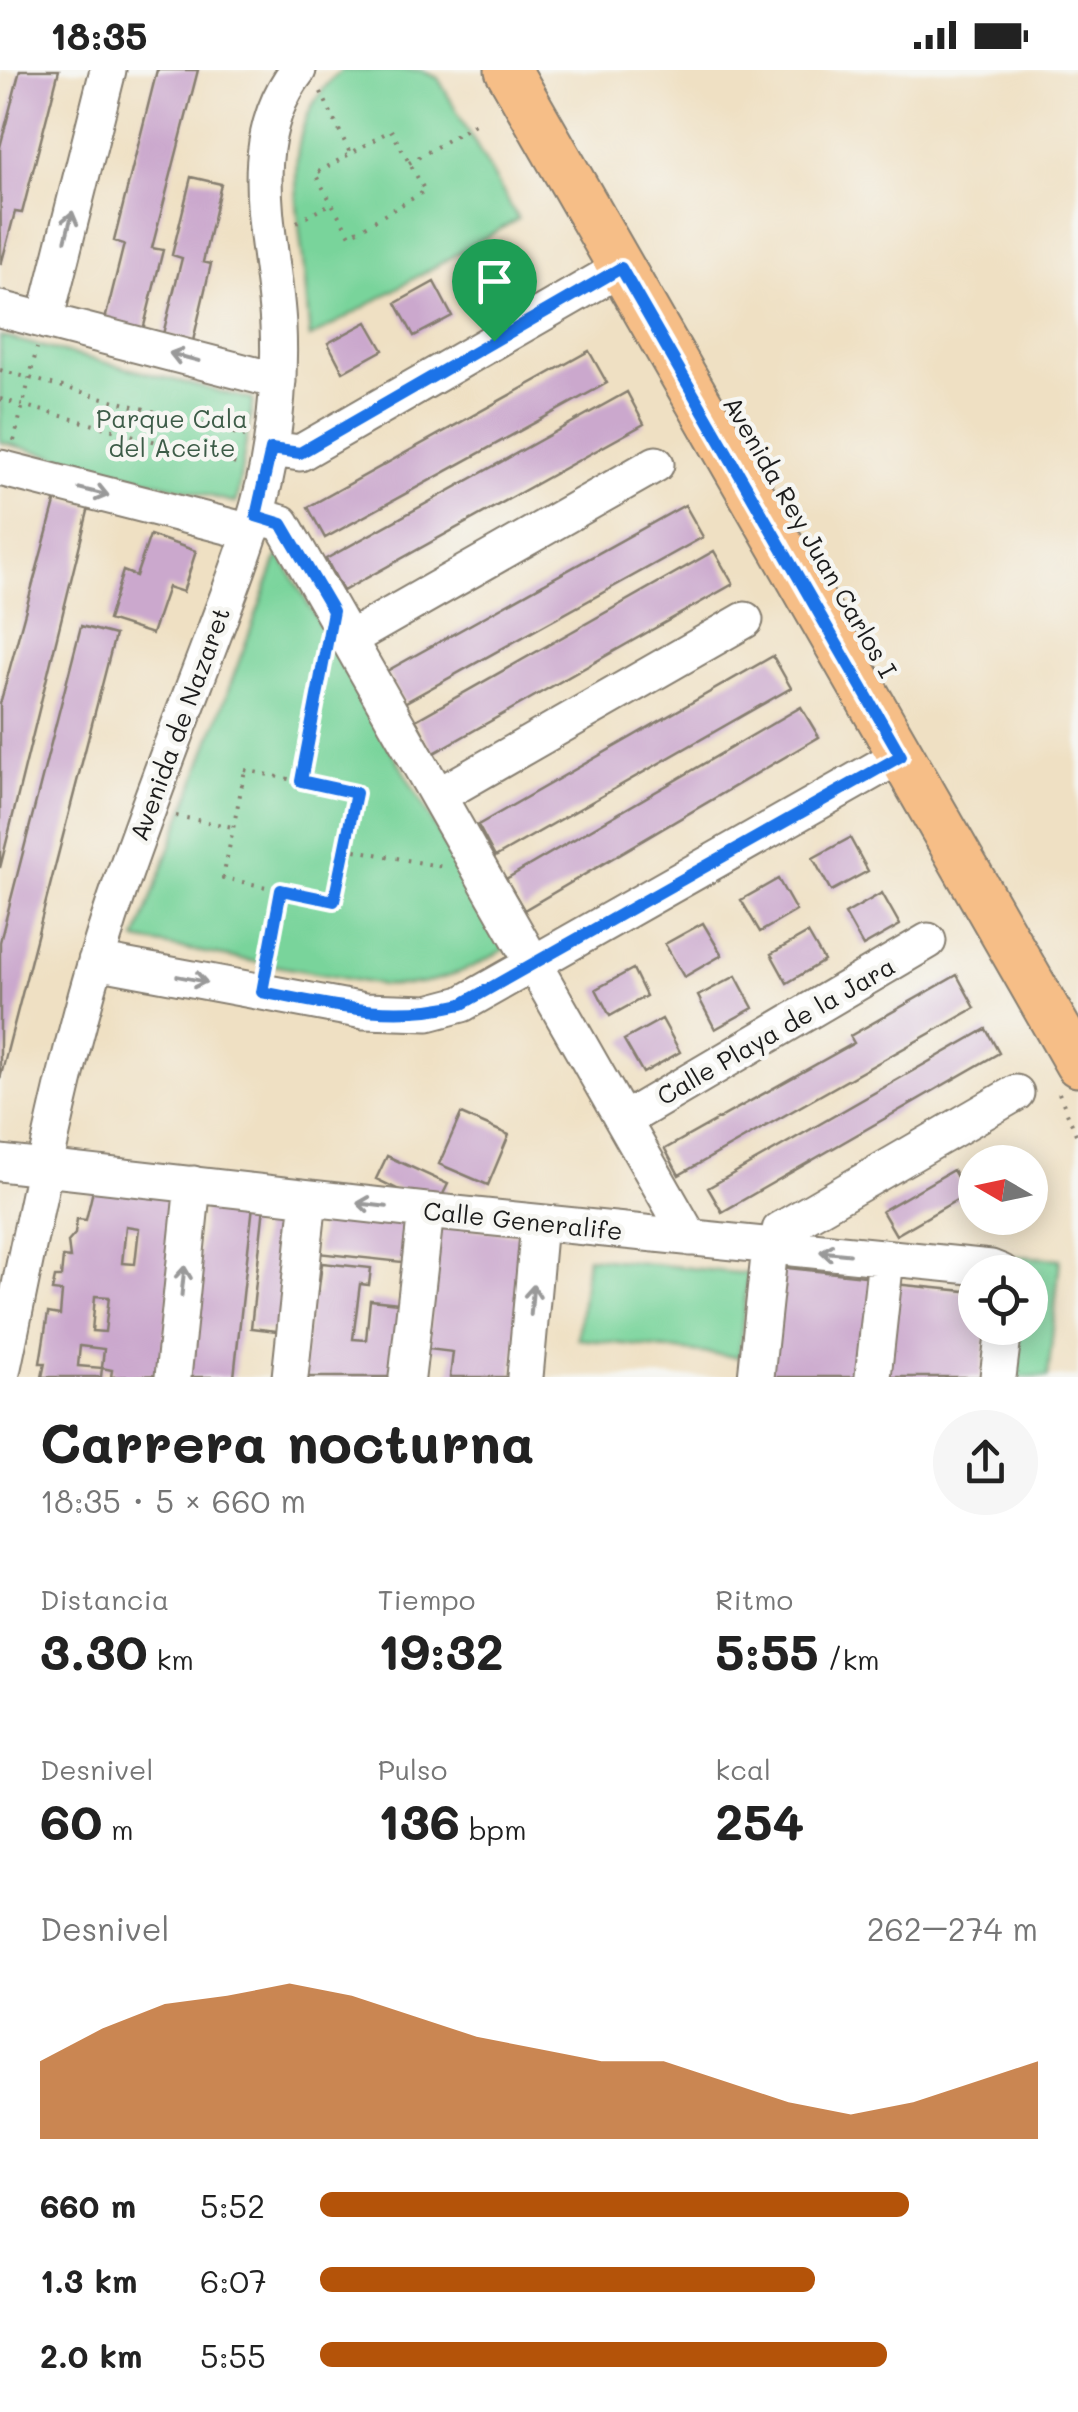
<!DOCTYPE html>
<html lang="es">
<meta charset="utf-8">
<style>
:root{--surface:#fff;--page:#f6f6f6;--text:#222;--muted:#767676;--accent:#b45309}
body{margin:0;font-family:Mali,sans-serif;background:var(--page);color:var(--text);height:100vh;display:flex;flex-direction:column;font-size:38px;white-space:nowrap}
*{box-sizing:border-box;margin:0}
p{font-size:32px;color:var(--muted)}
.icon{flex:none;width:55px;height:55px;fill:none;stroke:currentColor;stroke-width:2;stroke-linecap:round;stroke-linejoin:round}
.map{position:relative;height:1307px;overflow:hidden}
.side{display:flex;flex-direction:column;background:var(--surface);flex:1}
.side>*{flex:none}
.needle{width:65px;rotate:279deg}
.fabs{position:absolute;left:958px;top:1075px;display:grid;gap:20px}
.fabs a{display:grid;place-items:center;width:90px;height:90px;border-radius:50%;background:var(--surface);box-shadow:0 5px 25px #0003;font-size:50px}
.pin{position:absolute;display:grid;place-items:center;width:85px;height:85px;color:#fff;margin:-102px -42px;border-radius:50% 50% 50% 0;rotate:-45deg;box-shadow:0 0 10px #0007}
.pin .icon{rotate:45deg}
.round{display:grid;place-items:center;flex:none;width:105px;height:105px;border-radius:52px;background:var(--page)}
.head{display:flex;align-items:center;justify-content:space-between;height:170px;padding:0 40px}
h1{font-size:55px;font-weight:700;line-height:75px}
.stats{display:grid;grid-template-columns:repeat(3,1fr);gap:15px;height:170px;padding:10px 40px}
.stats div{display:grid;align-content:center}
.stats b{font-size:50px;font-weight:700}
.stats small{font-size:28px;font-weight:400}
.stats p{font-size:28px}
.chart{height:280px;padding:20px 40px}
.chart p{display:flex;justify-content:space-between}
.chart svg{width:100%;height:180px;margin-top:10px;fill:var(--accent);opacity:.7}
ul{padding:0 40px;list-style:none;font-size:32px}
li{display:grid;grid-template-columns:160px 120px 1fr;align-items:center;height:75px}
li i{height:25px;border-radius:12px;background:var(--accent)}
.status{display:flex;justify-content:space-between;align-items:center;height:70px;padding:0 50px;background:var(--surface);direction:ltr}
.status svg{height:28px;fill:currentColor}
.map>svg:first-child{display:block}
</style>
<div class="status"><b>18:35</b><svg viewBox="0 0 49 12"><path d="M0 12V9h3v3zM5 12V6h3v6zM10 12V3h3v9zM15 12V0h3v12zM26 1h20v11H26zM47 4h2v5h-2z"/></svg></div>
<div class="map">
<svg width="1078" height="1307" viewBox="0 0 1078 1307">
<rect width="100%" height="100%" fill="#f6f6f2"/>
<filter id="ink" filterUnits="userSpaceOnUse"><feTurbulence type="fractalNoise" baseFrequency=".01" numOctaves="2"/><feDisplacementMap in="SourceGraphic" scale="20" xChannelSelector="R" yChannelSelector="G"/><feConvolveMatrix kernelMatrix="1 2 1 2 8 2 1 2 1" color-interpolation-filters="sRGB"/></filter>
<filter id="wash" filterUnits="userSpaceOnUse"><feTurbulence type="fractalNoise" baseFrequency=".0048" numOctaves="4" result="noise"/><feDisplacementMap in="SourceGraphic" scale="40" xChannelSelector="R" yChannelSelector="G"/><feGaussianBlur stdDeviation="2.25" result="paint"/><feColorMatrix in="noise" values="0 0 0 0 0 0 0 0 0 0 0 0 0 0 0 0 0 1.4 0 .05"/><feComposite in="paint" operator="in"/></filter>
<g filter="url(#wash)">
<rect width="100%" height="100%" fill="#efe0c3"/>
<!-- green -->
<path fill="#79d49b" stroke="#4a785c" stroke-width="2.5" d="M342 0H420L438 8 518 149 310 268C307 237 305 205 301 174 294 109 286 47 342 0Z
M0 266 253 330 236 433 0 372Z
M279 483 505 879C466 903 427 918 381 915L136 870Z
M1014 1186 1060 1189 1048 1307H1009L1015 1258H1030V1202H1017Z
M587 1187 748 1204 739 1287 578 1269Z"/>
<g id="blocks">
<!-- building -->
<path fill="#cba8cd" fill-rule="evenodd" d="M20 0H59L22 143 15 142 1 195 0 77Z
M157 0H198L152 178 163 180 143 260 105 250 124 174 114 171Z
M191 107 221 114 203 192 211 194 193 271 163 264 182 188 172 185Z
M503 174 521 207 484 228 465 195Z
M434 212 452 246 414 266 396 233Z
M367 252 383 280 343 302 328 273Z
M589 281 607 313 325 468 308 437Z
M627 322 644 354 343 521 326 489Z
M56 429 89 437 0 798V634Z
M685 435 703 467 404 633 387 601Z
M150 465 196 481 183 522 168 517 152 564 108 550 123 501 136 506Z
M714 481 733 514 434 683 416 650Z
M81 556 115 565 0 1009V872Z
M773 586 791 618 495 787 478 755Z
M801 637 819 667 524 840 506 809Z
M850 768 868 801 831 821 813 788Z
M778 809 796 841 760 862 741 830Z
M882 823 900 855 863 876 845 844Z
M703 853 722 885 684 907 665 874Z
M808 863 824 891 787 913 771 884Z
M633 899 646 926 610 946 596 919Z
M957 905 975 938 679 1105 665 1079 854 973 850 966Z
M736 906 753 938 715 959 698 926Z
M662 949 680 982 643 1003 624 970Z
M986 959 999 983 722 1142 708 1118Z
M461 1044 509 1065 488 1115 439 1094Z
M387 1086 448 1114 439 1132 422 1131 376 1109Z
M953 1100 967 1124 975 1119V1138L967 1124 896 1165 882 1141Z
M94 1116 180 1126 161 1305 111 1307 112 1300 102 1298 101 1307H42L45 1293H40L48 1243 60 1245 62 1222 52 1221 55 1207H61L63 1187 70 1188 68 1172 75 1164 77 1149 86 1150ZM126 1156 139 1158 135 1194 122 1193ZM95 1226 109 1227 105 1262 92 1261ZM80 1276 104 1279 102 1298 78 1296Z
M205 1130 253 1135 234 1307H186Z
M264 1136 299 1140 286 1262 251 1258Z
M321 1143 416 1153 411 1193 317 1183Z
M436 1155 530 1165 512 1307H450L453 1282 428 1279Z
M322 1193 371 1198 369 1215 360 1214 353 1269 366 1270 370 1230 398 1233 401 1307H301L312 1224 318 1225Z
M778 1197 875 1207 864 1307H766Z
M894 1214 975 1222V1258H987L981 1307H884Z"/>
</g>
</g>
<g filter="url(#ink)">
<use href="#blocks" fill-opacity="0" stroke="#867e70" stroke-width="2.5"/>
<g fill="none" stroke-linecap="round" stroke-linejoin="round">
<!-- minor casing -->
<g stroke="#867e70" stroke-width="39">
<path id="minor" d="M0 239 278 311
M45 251 108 0
M271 379 300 383 621 198
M0 398 251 462
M256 446 282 453 690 1168
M349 569 656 394
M438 726 745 550
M96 891 364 941 428 943 462 934 901 685
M624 1050 928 871
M0 1093 426 1141 991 1198 1001 1202
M777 1177 780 1160 1016 1023
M1 1307C36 1142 65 974 121 814 151 728 184 643 216 558 238 499 262 440 271 377 277 337 280 297 278 256 274 171 239 75 298 0
M173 1307 193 1114
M290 1307 309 1128
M407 1307 426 1141
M525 1307 539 1153
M756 1307 770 1177
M873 1307 886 1188
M998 1307 1004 1258"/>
</g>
<!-- major casing -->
<g stroke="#867e70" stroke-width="49">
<path id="major" d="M508 0 1078 994"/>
</g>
<!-- path -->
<path stroke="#867e70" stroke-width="4" stroke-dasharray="2.5 8" stroke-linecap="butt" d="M321 22 350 83
M391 60 425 121 350 165 315 104Z
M409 93 480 51
M297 152 332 133
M0 300 245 366
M0 329 240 395
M14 371 37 278
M245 700 356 723 334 831 223 808Z
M301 711 324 588
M176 746 233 757
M345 778 443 797
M267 893 281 820
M1059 1023 1078 1069"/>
<!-- minor -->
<use href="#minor" stroke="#fff" stroke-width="35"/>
<!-- major -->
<use href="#major" stroke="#f6be87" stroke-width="45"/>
</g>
<!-- one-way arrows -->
<defs><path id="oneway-shaft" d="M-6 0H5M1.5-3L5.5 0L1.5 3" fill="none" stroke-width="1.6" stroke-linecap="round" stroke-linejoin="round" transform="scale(2.5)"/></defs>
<g stroke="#999">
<use href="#oneway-shaft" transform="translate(69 156) rotate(-76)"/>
<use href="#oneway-shaft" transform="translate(184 287) rotate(-165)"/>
<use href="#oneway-shaft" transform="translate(94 422) rotate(14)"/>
<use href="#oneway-shaft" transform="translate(192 909) rotate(11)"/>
<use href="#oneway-shaft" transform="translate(372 1135) rotate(-173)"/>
<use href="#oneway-shaft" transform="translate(835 1183) rotate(-174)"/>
<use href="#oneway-shaft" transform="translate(183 1211) rotate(-84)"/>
<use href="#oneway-shaft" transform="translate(532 1230) rotate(-85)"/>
</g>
</g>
<g fill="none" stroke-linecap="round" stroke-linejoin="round" filter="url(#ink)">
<!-- route casing -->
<g stroke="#fff" stroke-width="20">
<path id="route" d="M621 198 901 686 462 934C391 951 333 936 262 922L281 820 334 831 356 723 301 711 333 541 282 454 256 446 271 379 300 383Z"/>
</g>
<!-- route -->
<use href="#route" stroke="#1a73e8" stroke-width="12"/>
</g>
<g text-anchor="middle" stroke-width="9" stroke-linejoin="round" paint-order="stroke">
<!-- park labels -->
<g font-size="25" fill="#3d5c48" stroke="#f6f6f2">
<text x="172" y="358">Parque Cala<tspan x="172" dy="29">del Aceite</tspan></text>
</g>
<!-- street labels -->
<g font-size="25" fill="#1c1c1c" stroke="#f6f6f2">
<text transform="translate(810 467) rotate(60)" y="9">Avenida Rey Juan Carlos I</text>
<text transform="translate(180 654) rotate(-70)" y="9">Avenida de Nazaret</text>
<text transform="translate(776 961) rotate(-30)" y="9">Calle Playa de la Jara</text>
<text transform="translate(523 1151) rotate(6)" y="9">Calle Generalife</text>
</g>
</g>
</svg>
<div class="fabs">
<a><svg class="needle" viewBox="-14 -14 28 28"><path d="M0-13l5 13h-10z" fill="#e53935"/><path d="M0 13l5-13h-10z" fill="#767676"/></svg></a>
<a><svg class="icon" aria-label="locate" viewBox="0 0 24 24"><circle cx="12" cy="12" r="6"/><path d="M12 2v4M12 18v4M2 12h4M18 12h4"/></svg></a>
</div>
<div class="pin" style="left:494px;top:271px;background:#1e9e55"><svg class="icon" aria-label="arrive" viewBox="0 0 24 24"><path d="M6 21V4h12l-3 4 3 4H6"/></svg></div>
</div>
<section class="side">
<div class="head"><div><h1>Carrera nocturna</h1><p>18:35 · 5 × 660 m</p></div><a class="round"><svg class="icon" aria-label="share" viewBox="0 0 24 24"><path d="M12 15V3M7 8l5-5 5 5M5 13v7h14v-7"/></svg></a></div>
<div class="stats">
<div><p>Distancia</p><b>3.30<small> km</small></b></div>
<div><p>Tiempo</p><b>19:32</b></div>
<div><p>Ritmo</p><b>5:55<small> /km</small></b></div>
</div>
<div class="stats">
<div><p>Desnivel</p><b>60<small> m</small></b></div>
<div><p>Pulso</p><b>136<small> bpm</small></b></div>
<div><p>kcal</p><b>254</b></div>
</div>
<div class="chart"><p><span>Desnivel</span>262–274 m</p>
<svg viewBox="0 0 160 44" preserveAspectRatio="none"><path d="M0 44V25L10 17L20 11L30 9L40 6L50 9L60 14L70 19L80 22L90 25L100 25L110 30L120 35L130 38L140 35L150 30L160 25V44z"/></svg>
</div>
<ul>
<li><b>660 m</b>5:52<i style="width:82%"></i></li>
<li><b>1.3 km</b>6:07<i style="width:69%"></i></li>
<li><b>2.0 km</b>5:55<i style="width:79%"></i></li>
</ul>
</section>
